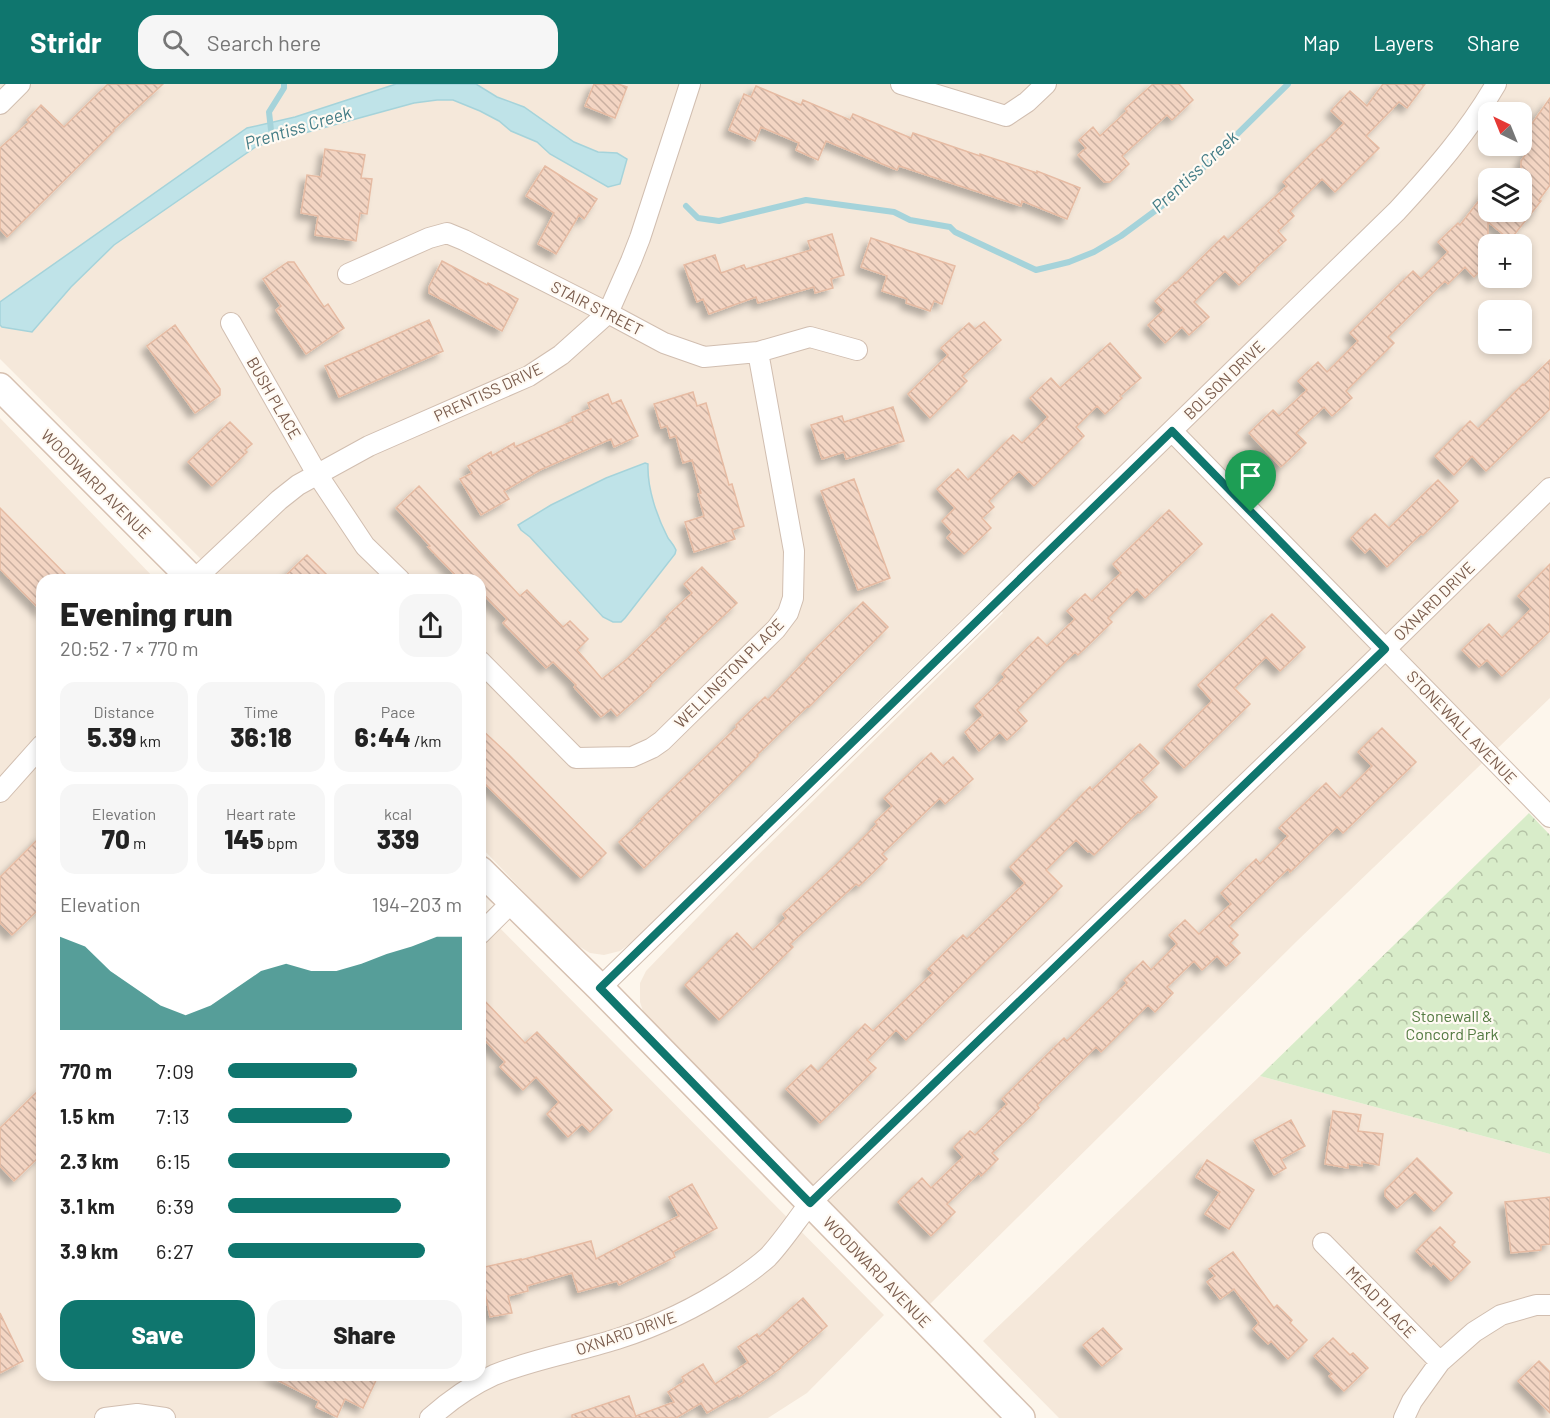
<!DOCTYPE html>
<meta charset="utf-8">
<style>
:root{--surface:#fff;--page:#f6f6f6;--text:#222;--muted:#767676;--accent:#0f766e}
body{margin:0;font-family:Barlow,sans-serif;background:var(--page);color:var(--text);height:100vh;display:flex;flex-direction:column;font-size:22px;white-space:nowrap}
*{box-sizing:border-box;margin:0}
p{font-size:20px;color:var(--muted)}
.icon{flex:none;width:33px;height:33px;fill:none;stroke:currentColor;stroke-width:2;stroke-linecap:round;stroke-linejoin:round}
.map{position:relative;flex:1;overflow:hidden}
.side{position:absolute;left:36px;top:490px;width:450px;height:807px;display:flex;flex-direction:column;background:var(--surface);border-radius:18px;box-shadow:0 3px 9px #0003}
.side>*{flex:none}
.needle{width:39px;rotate:317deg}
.fabs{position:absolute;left:1478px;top:18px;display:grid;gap:12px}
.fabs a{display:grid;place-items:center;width:54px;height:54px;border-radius:12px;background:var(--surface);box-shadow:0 3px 9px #0003;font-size:30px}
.pin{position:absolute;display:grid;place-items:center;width:51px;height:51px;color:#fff;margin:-62px -26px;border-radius:50% 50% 50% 0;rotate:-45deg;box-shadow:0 0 6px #0007}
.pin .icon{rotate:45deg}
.round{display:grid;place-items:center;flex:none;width:63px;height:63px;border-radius:18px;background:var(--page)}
.head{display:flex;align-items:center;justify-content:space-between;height:102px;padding:0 24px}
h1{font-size:33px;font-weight:800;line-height:45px}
.stats{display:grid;grid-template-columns:repeat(3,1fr);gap:9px;height:102px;padding:6px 24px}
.stats div{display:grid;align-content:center;border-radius:15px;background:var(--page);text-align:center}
.stats b{font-size:26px;font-weight:800}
.stats small{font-size:16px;font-weight:400}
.stats p{font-size:16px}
.chart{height:168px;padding:12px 24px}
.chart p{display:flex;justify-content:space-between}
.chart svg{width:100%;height:108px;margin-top:6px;fill:var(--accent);opacity:.7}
.button{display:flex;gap:12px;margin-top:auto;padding:12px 24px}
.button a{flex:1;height:69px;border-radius:18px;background:var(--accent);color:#fff;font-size:24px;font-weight:800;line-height:69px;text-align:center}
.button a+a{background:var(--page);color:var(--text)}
ul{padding:0 24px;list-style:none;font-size:20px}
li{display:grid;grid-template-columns:96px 72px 1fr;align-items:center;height:45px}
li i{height:15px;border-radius:8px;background:var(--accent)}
header{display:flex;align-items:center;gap:36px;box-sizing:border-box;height:84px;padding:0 30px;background:var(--accent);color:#fff}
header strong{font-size:28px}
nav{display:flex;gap:33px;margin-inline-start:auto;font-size:21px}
.search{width:420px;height:54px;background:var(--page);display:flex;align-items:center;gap:15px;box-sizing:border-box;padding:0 21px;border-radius:18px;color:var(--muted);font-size:22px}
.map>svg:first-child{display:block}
</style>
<header>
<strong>Stridr</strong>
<div class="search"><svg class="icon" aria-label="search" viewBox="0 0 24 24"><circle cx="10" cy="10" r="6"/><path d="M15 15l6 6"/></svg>Search here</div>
<nav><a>Map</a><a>Layers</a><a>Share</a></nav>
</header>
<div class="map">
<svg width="1550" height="1334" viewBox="0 0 1550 1334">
<defs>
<pattern id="park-crowns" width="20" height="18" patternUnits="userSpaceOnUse" patternTransform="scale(1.5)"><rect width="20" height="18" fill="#d8ecc9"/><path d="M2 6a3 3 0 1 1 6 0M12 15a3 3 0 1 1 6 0" fill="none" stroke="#b4c2a5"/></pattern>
<pattern id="building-back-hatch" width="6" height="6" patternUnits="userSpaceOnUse" patternTransform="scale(1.5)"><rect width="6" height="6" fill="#f3d5c3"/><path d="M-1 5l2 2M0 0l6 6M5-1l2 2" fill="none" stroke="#cab0a1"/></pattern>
<filter id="shadow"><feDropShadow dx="-5.5" dy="5.5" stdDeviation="3" flood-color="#0004"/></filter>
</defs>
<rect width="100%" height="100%" fill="#fdf6ec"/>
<!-- residential -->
<path fill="#f5e8da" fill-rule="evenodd" d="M0 0H1550V614L1297 857 929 1221 655 945 644 930 640 918V899L646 887 750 779 1003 529 987 511 807 686 639 853 620 867 604 871 590 869 572 858 480 762V496H222L0 275ZM1488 28H1521V62H1488ZM1488 94H1521V128H1488ZM1488 160H1521V194H1488ZM1488 226H1521V260H1488Z
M0 334 156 496H42V1292H480V824L884 1231 807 1309 768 1334H0Z
M1260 992 1550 1070V1334H1059L983 1257Z"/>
<!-- park -->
<path fill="url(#park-crowns)" d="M1529 729 1550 751V1070L1260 992Z"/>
<!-- water -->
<path fill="#bfe3e8" stroke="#a5d3da" stroke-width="1.5" d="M396 0H476L497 13 524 23 574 58 598 68 617 69 627 75 620 100 608 103 550 70 537 58 511 47 499 37 480 27 453 16H437L414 19 257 62 114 161 71 203 32 248 2 243 0 241V218L247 44 295 33Z
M645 379 648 380C647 404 657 433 668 454 671 458 674 461 676 466L675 470 625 534 621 538H613L603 533 530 453 521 446 518 441 551 421 606 394Z"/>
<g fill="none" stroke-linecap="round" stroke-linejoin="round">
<!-- stream -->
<path stroke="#a5d3da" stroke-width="6" d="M271 46 269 28 284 4V0
M686 122 698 134 719 137 806 116 894 128 910 136 950 143 955 148 1036 186 1069 178 1094 168 1121 152 1163 121 1204 83 1288 0"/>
</g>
<!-- building -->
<path fill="url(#building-back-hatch)" stroke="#e6bba3" stroke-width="1.5" filter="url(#shadow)" d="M108 0H163L113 46 114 47 7 153 0 145V64L29 38 27 36 41 21 64 43Z
M594 0H618L627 3 615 34 585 22Z
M1153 0H1179L1193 16 1172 36 1167 31 1122 72 1129 80 1110 98H1104L1078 71 1086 64 1079 56 1093 43 1100 52 1127 27 1125 25Z
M1383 0H1425L1407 24 1399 18 1366 52 1379 64 1335 108 1322 95 1290 127 1294 132 1278 147 1286 156 1255 184 1256 185 1239 201 1225 187 1194 218 1209 233 1189 251 1182 243 1165 259 1148 241 1164 226 1155 217 1175 198 1176 199 1224 152 1228 156 1287 102 1283 98 1321 60 1322 61 1344 39 1331 27 1350 7 1367 22Z
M756 2 801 21 803 16 850 36 853 30 911 54 913 49 980 72V70L1037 89V87L1080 104 1067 135 1022 117 1021 122 899 82 897 86 826 57 818 76 796 66 799 59 761 43 755 57 729 46 744 10 751 13Z
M1550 14V101L1539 116 1541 117 1510 156 1488 138V179L1474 193 1465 183 1448 200 1445 197 1388 253 1394 259 1346 307 1352 314 1332 332 1324 323 1296 349 1306 359 1281 383 1249 349 1273 326 1279 332 1307 306 1298 297 1318 278 1327 288 1358 257 1350 249 1413 187 1421 195 1448 168 1438 158 1458 139 1460 141 1488 105V128H1521V77L1530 64 1521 58V55Z
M325 65 365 71 361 94 372 95 367 130 360 129 356 157 315 151 318 132 301 129 307 91 321 93Z
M545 82 597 115 584 135 579 131 556 170 538 160 554 129 526 112Z
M832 150 844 191 831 195 833 204 815 209 814 203 758 219 756 213 709 230 703 215 697 218 684 181 715 171 721 189 744 181 746 185 811 166 808 157Z
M871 154 955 182 942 220 934 217 930 227 906 219 907 215 882 207 887 192 861 183Z
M442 177 487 201 488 199 518 215 502 247 429 209V203Z
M288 178H294L324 223 328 220 344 244 306 270 276 226 281 222 263 195Z
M429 236 443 267 339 313 325 282Z
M984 238 1001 256 962 292 967 297 930 334 908 310 948 271 941 264 969 239 975 245Z
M175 241 220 305V311L195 329 147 262Z
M1110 259 1141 294 1120 312 1122 314 1105 330 1097 322 1076 343 1084 352 1034 402 1019 387 989 417 994 423 982 434 991 444 964 470 947 454 952 448 942 437 955 424 937 405 958 385 968 396 1013 351 1022 359 1048 333 1030 314 1051 294 1060 304Z
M1550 276V325L1486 387 1472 372 1454 391 1435 372 1470 337 1478 345 1523 300 1524 301Z
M693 308 697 322 706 319 729 401 732 400 744 442 732 446 735 455 694 468 685 438 704 432 698 410 701 409 692 376 683 379 676 352 670 354 667 342 661 344 654 320Z
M608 310 612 320 621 316 638 352 614 363 611 355 540 386 504 407 509 415 481 431 460 395 472 389 468 382 491 368 492 372 514 359 515 363 573 337 572 333 590 325 588 319Z
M893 323 904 357 846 375 844 368 822 375 811 341 842 332 844 338Z
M230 338 252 360 245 366 247 368 212 402 188 378Z
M854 395 890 494 858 506 821 407Z
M1438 396 1458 417 1423 451 1421 450 1387 483 1370 464 1365 469 1351 454 1375 430 1389 444Z
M419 402 520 512 527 506 563 543 570 537 588 555 577 566 602 595 627 575 668 535 666 533 692 509 684 500 702 483 737 519 650 601 651 602 617 632 611 625 601 633 574 603 576 601 553 578 546 584 503 539 507 535 480 507V496H460L428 463 430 462 396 424Z
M0 424 71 496H42V528L0 485Z
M1169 426 1202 460 1145 514 1137 505 1108 534 1112 538 1078 571 1075 568 1017 626 1027 637 1007 656 1000 648 979 667 965 648 983 631 975 622 1005 593 1002 590 1038 553 1047 562 1075 535 1067 527 1085 510 1092 517 1121 489 1113 480Z
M307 471 332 496H281Z
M1550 480V547L1502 592 1487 576 1479 583 1462 566 1489 540 1502 554 1531 525 1518 512Z
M863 518 888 543 809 623 808 622 757 671 758 672 736 694 644 784 619 758 643 736 641 735 737 643 736 641 765 613 768 616 807 575 806 574Z
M1272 530 1305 563 1280 587 1266 573 1234 604 1250 620 1184 684 1164 664 1212 617 1198 601Z
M480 644 509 671 606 769 581 794 480 695Z
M1382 644 1416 678 1343 749 1337 743 1290 788 1288 785 1229 842 1238 851 1230 859 1240 869 1226 882 1217 872 1202 886 1194 877 1167 903 1173 909 1155 928 1148 921 1101 968 1096 963 1037 1021 1039 1024 992 1069 998 1075 981 1092 979 1089 947 1120 955 1128 931 1152 898 1118 922 1094 931 1104 963 1073 954 1063 970 1047 975 1051 1007 1020 1002 1015 1064 954 1067 957 1127 899 1124 896 1143 877 1151 886 1177 860 1169 851 1185 836 1199 850 1231 820 1221 809 1256 775 1260 780 1288 752 1279 744 1326 699 1340 714 1372 682 1358 668Z
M1140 660 1159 679 1141 696 1157 713 1140 729 1138 728 1094 771 1089 767 1088 768 1076 756 1046 786 1062 802 906 956 896 946 867 976 876 984 820 1039 786 1005 811 981 818 988 865 940 873 947 933 889 928 885 963 851 967 855 1025 799 1010 783 1090 703 1092 706Z
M931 669 943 682 953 673 973 695 945 720 940 714 882 770 887 775 859 802 856 800 790 860 793 863 719 936 685 901 737 849 753 866 786 834 783 830 837 780 877 740 875 738 892 722 884 714Z
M42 751V822L12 851 0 839V793Z
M480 912 525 959 537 948 612 1026 590 1048 582 1040 568 1053 547 1030 559 1018 536 993 523 1006 500 983 505 978 480 951Z
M42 1003V1070L14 1097 0 1082V1044Z
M1333 1027 1361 1031 1358 1047 1383 1050 1379 1081 1362 1078V1082L1348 1080V1084L1325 1080Z
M1291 1036 1305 1062 1281 1075 1286 1084 1274 1091 1254 1056Z
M1417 1074 1452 1109 1434 1127 1415 1108 1397 1124 1385 1112V1106Z
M1207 1076 1254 1106 1229 1145 1205 1130 1220 1108 1196 1093Z
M692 1100 717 1144 673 1168 675 1173 619 1201 617 1197 578 1208 572 1189 527 1202 528 1207 508 1212 512 1229 490 1233 480 1184 521 1175V1176L591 1157 596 1175 679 1132 669 1113Z
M1550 1113V1160L1541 1161V1166L1511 1169 1505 1118Z
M1440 1143 1455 1158 1452 1161 1470 1178 1451 1197 1433 1179 1431 1182 1416 1167Z
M1233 1168 1274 1224 1277 1221 1292 1236 1290 1239 1307 1256 1288 1275 1271 1257 1268 1260 1253 1245 1259 1239 1234 1205 1220 1215 1207 1198 1215 1192 1209 1185Z
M803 1214 827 1242 780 1283 781 1284 739 1313 738 1311 707 1329 701 1319 676 1334H572V1331L629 1312 636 1333V1332L674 1318 668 1308 684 1298 682 1293 703 1280 715 1300 748 1278 738 1263 757 1250 759 1253Z
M0 1229 23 1277 0 1289Z
M1103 1244 1122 1265 1102 1282 1083 1261Z
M1333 1254 1350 1271 1353 1269 1368 1284 1344 1307 1329 1292 1332 1290 1314 1272Z
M1539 1277 1550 1288V1329L1518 1297Z
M269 1292H378L363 1324 345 1315 337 1333 316 1323 319 1317Z"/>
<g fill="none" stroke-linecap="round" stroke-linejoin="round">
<!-- minor casing -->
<g stroke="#d1beb0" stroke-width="22">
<path id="minor" d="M901 0 1006 32 1027 18 1046 0
M0 20 20 0
M348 190 429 154 447 149 464 156 608 229 664 259 704 273 758 268 810 253 857 266
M231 239 317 390 365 462 400 496
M1172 347 1550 733
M194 496 279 416 298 401 369 362 529 292 561 271 608 229 631 177 640 154 690 0
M480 577 576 674 632 673 652 664 662 657 776 545 788 529 793 514 794 467 758 268
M0 708 42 661
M480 850 512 818
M600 904 1397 127C1433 88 1469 47 1496 0
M1323 1159 1440 1278
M105 1334 137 1330 165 1334
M430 1334C449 1317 470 1302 494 1291 533 1275 576 1268 617 1255 658 1242 696 1224 732 1200 744 1192 757 1183 768 1173 783 1157 796 1137 810 1119L1360 590 1550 404
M1404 1334 1412 1317 1440 1278 1474 1248 1501 1231 1536 1221H1550"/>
</g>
<!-- secondary casing -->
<g stroke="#d6c0b0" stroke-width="30">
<path id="secondary" d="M0 303 193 496
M480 786 600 904 1021 1334"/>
</g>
<!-- minor -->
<use href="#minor" stroke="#fff" stroke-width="20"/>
<!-- secondary -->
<use href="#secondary" stroke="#fff" stroke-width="27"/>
</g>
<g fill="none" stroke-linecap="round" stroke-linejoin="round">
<!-- route casing -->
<g stroke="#fff" stroke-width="12">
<path id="route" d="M1172 347 1385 565 810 1119 600 904Z"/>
</g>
<!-- route -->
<use href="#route" stroke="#0f766e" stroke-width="8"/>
</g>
<g text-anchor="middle" stroke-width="4.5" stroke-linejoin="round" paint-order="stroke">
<!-- street labels -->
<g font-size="16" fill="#7a5c4d" stroke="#fffaf3">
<text transform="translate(597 224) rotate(27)" y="6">STAIR STREET</text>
<text transform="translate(1224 296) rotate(-44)" y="6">BOLSON DRIVE</text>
<text transform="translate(488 308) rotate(-25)" y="6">PRENTISS DRIVE</text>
<text transform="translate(274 314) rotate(60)" y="6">BUSH PLACE</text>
<text transform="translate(96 400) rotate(45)" y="6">WOODWARD AVENUE</text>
<text transform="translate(1434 517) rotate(-44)" y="6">OXNARD DRIVE</text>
<text transform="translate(729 589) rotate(-45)" y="6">WELLINGTON PLACE</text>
<text transform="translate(1462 643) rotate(46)" y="6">STONEWALL AVENUE</text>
<text transform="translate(877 1188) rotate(46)" y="6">WOODWARD AVENUE</text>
<text transform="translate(1381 1218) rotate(46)" y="6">MEAD PLACE</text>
<text transform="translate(626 1249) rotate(-19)" y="6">OXNARD DRIVE</text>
</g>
<!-- park labels -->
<g font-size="16" fill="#537a41" stroke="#fffaf3">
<text x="1452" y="938">Stonewall &amp;<tspan x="1452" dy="18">Concord Park</tspan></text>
</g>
<!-- water labels -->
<g font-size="18" font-style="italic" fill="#437c86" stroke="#fffaf3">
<text transform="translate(298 44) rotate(-17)" y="6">Prentiss Creek</text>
<text transform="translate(1195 88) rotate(-43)" y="6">Prentiss Creek</text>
</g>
</g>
</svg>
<div class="fabs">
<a><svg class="needle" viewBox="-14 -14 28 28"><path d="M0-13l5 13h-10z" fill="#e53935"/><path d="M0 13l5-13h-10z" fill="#767676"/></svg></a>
<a><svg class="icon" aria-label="layers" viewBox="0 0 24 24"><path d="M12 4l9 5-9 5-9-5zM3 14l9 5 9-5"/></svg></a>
<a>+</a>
<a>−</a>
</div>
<div class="pin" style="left:1251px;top:428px;background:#1e9e55"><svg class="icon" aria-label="arrive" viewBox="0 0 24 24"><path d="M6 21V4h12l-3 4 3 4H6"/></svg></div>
<section class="side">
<div class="head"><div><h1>Evening run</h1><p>20:52 · 7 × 770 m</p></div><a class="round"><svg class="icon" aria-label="share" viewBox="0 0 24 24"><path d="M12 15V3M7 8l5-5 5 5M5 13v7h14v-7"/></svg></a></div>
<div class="stats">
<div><p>Distance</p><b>5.39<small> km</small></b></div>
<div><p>Time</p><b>36:18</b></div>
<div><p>Pace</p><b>6:44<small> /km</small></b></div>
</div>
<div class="stats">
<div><p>Elevation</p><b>70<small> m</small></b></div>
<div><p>Heart rate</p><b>145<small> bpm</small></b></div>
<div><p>kcal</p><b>339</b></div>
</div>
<div class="chart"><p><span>Elevation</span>194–203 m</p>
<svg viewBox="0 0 160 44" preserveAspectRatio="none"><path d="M0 44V6L10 10L20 20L30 27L40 34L50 38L60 34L70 27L80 20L90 17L100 20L110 20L120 17L130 13L140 10L150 6L160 6V44z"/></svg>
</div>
<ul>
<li><b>770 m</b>7:09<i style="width:55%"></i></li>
<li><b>1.5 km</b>7:13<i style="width:53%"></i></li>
<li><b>2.3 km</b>6:15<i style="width:95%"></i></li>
<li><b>3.1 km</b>6:39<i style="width:74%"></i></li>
<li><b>3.9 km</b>6:27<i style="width:84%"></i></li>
</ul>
<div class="button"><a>Save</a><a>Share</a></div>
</section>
</div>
